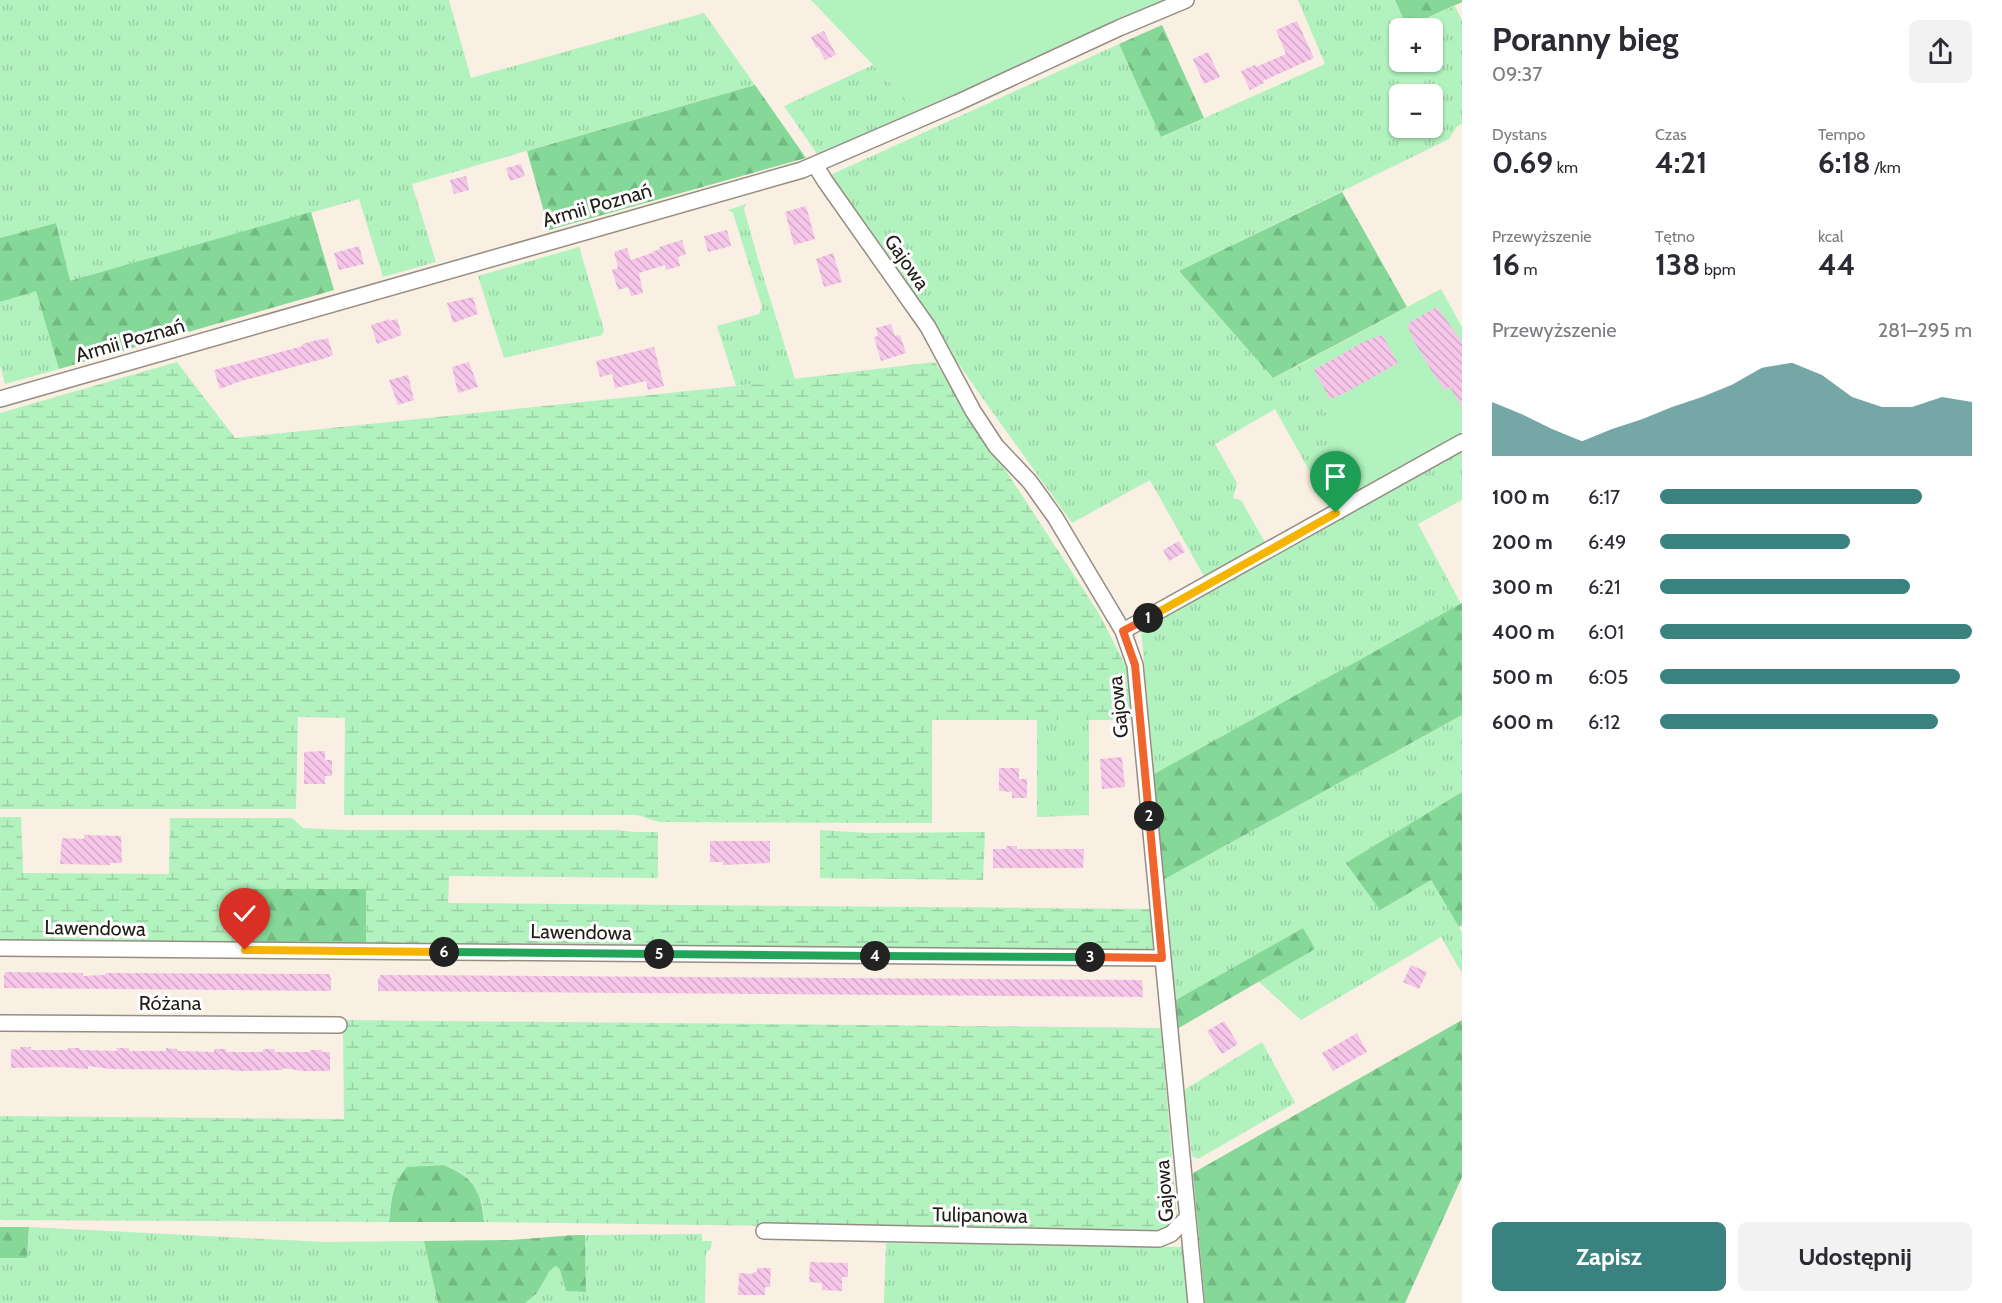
<!DOCTYPE html>
<html lang="pl">
<meta charset="utf-8">
<style>
:root{--surface:#fff;--page:#f2f2f3;--text:#2b2b33;--muted:#7c7c81;--accent:#3a827f}
body{margin:0;font-family:Cabin,sans-serif;background:var(--page);color:var(--text);height:100vh;display:flex;flex-direction:column;font-size:22px;white-space:nowrap}
*{box-sizing:border-box;margin:0}
p{font-size:20px;color:var(--muted)}
.icon{flex:none;width:33px;height:33px;fill:none;stroke:currentColor;stroke-width:2;stroke-linecap:round;stroke-linejoin:round}
.map{position:relative;flex:1;overflow:hidden}
.drawer{display:flex;flex-direction:column;background:var(--surface);width:540px}
.drawer>*{flex:none}
.fabs{position:absolute;left:1389px;top:18px;display:grid;gap:12px}
.fabs a{display:grid;place-items:center;width:54px;height:54px;border-radius:9px;background:var(--surface);box-shadow:0 2px 4px #0004;font-size:30px}
.pin{position:absolute;display:grid;place-items:center;width:51px;height:51px;color:#fff;margin:-62px -26px;border-radius:50% 50% 50% 0;rotate:-45deg;box-shadow:0 0 6px #0007}
.pin .icon{rotate:45deg}
.km{position:absolute;width:30px;height:30px;margin:-15px;border-radius:50%;background:#222;color:#fff;font-size:16px;line-height:30px;text-align:center}
.round{display:grid;place-items:center;flex:none;width:63px;height:63px;border-radius:9px;background:var(--page)}
.overview{display:flex;align-items:center;justify-content:space-between;height:102px;padding:0 30px}
h1{font-size:33px;font-weight:800;line-height:45px}
.figures{display:grid;grid-template-columns:repeat(3,1fr);gap:9px;height:102px;padding:6px 30px}
.figures div{display:grid;align-content:center}
.figures b{font-size:30px;font-weight:800}
.figures small{font-size:16px;font-weight:400}
.figures p{font-size:16px}
.chart{height:168px;padding:12px 30px}
.chart p{display:flex;justify-content:space-between}
.chart svg{width:100%;height:108px;margin-top:6px;fill:var(--accent);opacity:.7}
.primary-button{display:flex;gap:12px;margin-top:auto;padding:12px 30px}
.primary-button a{flex:1;height:69px;border-radius:9px;background:var(--accent);color:#fff;font-size:24px;font-weight:800;line-height:69px;text-align:center}
.primary-button a+a{background:var(--page);color:var(--text)}
ul{padding:0 30px;list-style:none;font-size:20px}
li{display:grid;grid-template-columns:96px 72px 1fr;align-items:center;height:45px}
li i{height:15px;border-radius:8px;background:var(--accent)}
main{display:flex;flex:1;min-height:0}
.map>svg:first-child{display:block}
</style>
<main>
<div class="map">
<svg width="1462" height="1303" viewBox="0 0 1462 1303">
<defs>
<pattern id="grass-tufts" width="24" height="20" patternUnits="userSpaceOnUse" patternTransform="scale(1.5)"><rect width="24" height="20" fill="#b2f2be"/><path d="M3 7l-1-3M5 7V3M7 7l1-3M15 17l-1-3M17 17v-4M19 17l1-3" fill="none" stroke="#99cfa3"/></pattern>
<pattern id="forest-firs" width="22" height="20" patternUnits="userSpaceOnUse" patternTransform="scale(1.5)"><rect width="22" height="20" fill="#85d897"/><path d="M5 1l3.5 6h-7zM16 11l3.5 6h-7z" fill="#73b982"/></pattern>
<pattern id="wetland-marsh" width="20" height="14" patternUnits="userSpaceOnUse" patternTransform="scale(1.5)"><rect width="20" height="14" fill="#b2f2be"/><path d="M1 5h8M5 5V1M11 12h8M15 12V8" fill="none" stroke="#99cfa3"/></pattern>
<pattern id="building-back-hatch" width="6" height="6" patternUnits="userSpaceOnUse" patternTransform="scale(1.5)"><rect width="6" height="6" fill="#f6c5ea"/><path d="M-1 5l2 2M0 0l6 6M5-1l2 2" fill="none" stroke="#d3a9c8"/></pattern>
</defs>
<rect width="100%" height="100%" fill="#f9efe2"/>
<!-- grass -->
<path fill="url(#grass-tufts)" fill-rule="evenodd" d="M0 0H449L471 78 704 13 755 85 412 184 436 262 383 277 359 199 69 282 56 223 0 238Z
M1298 0H1395L1407 27 1455 6 1462 21V124L1457 126 1449 139 1179 271 1273 378 1299 365 1369 489 1361 494 1351 487 1341 492 1340 502 1330 508 1275 409 1215 444 1237 483 1233 498 1241 500 1267 546 1206 580 1150 480 1072 523 976 389 828 176 1119 44 1162 137 1325 64ZM1400 28H1432V62H1400ZM1400 94H1432V128H1400Z
M873 65 918 112 817 154 784 106Z
M746 204 744 209 760 266 795 379 736 386 717 326 759 314 762 307 733 213 728 210Z
M579 247 604 330 602 335 504 358 478 276Z
M36 290 59 369 5 384 0 365V302Z
M1462 450V500L1418 524 1461 604 1154 774 1141 629Z
M1462 715V792L1346 864 1431 880 1462 932V973L1441 937 1301 1020 1258 981 1314 949 1303 928 1174 1001 1163 880Z
M1037 720H1089V815L1037 817Z
M1262 1042 1295 1103 1198 1159 1192 1156 1184 1090Z
M29 1227 325 1242 424 1241 438 1303H0V1258H27Z
M702 1234V1241H712L711 1248 706 1253 705 1303H525L537 1293 550 1270 556 1266 560 1270 566 1291 586 1292 585 1235Z
M886 1243 1184 1247 1190 1303H884Z"/>
<!-- forest -->
<path fill="url(#forest-firs)" d="M1395 0H1462V2L1407 27Z
M1162 25 1204 118 1161 137 1119 44Z
M755 85 806 158 549 230 527 151Z
M1342 192 1407 307 1273 378 1179 271Z
M311 212 334 290 59 369 36 291 0 302V238L56 223 70 281Z
M1462 603V715L1163 880 1154 774Z
M1462 792V925L1459 927 1431 880 1380 910 1346 863Z
M250 889H366V944L246 943Z
M1303 928 1315 949 1177 1029 1174 1001Z
M1462 1020V1177L1405 1303H1205L1193 1173Z
M444 1165C474 1178 481 1189 484 1222H389C392 1198 391 1186 407 1166Z
M0 1227H29L27 1258H0Z
M575 1235H585L586 1292 566 1291 560 1270 556 1266 550 1270 537 1293 525 1303H438L424 1241 511 1240Z"/>
<!-- wetland -->
<path fill="url(#wetland-marsh)" d="M177 362 235 438 736 386 935 362 1098 612 1132 678 1135 720H932V823L659 822 637 815H344L345 718 298 717 296 809H0V413Z
M0 817H21L23 873 169 874 170 818H292L303 828 345 830H615L634 832H658V878L449 876 448 903 1151 909 1153 949 366 944V889H250L246 943 0 941Z
M820 830 868 833 985 832 983 880 820 878Z
M343 1020 1161 1028 1177 1218 1168 1229 1161 1231 484 1222 482 1202 471 1181 458 1171 443 1165 407 1167C391 1186 392 1198 389 1222L0 1220V1116L344 1119Z"/>
<!-- pitch -->
<path fill="#b2f2be" d="M811 0H1167L918 112Z
M1441 289 1462 327V437L1369 489 1299 365Z"/>
<!-- building -->
<path fill="url(#building-back-hatch)" d="M1297 21 1314 58 1263 81 1264 83 1250 90 1241 71 1255 65 1256 67 1286 54 1276 30Z
M824 31 836 55 825 60 818 47 816 48 811 37Z
M1208 52 1220 77 1204 84 1193 59Z
M521 164 525 176 510 181 506 168Z
M466 176 469 190 454 194 450 180Z
M806 206 815 239 794 245 785 212Z
M727 230 731 246 708 252 704 236Z
M682 240 686 254 678 257 680 266 666 270 665 265 639 273 643 293 631 296 628 287 618 290 612 270 618 268 614 252 627 248 631 260 652 253V252L660 249 659 247Z
M359 246 364 264 339 270 334 253Z
M833 253 842 282 824 287 816 259Z
M473 297 478 314 453 323 447 303Z
M1437 307 1462 342V407L1450 387 1445 390 1434 375 1414 341 1407 324Z
M390 319V321L397 319 402 335 377 344 371 325Z
M891 324 895 336 900 335 906 353 881 361 874 337 878 336 876 328Z
M1382 335 1398 363 1345 393 1330 399 1314 370 1365 341Z
M328 338 333 355 326 358 238 382 220 389 214 370 303 346 302 344 321 339V340Z
M654 347 664 386 648 390 646 381 615 388 612 374 600 377 596 361Z
M469 362 478 387 458 393 452 367Z
M408 375 414 400 398 405 389 380Z
M1179 541 1185 552 1169 561 1163 550Z
M325 751V760H332V776H325V784H304V752Z
M1122 757 1125 787 1102 789 1100 759Z
M999 768H1019V779H1027V798H1012V792L999 791Z
M84 835 121 836 122 863H110V865L60 864 62 838 84 839Z
M710 841H770V863L723 865V862H710Z
M1006 846H1017V849H1084L1083 868H993V849H1006Z
M1411 965 1427 972 1419 989 1403 982Z
M5 972 83 973V976L105 975V973L330 974V978H331V991L4 988V975H5Z
M380 975 1142 980 1143 997 378 991V978H380Z
M1224 1021 1238 1044 1222 1054 1207 1031Z
M1357 1033 1367 1052 1333 1071 1322 1053Z
M20 1047H31V1050H68V1048H80V1050L117 1051V1048H129V1051H166V1048L177 1049V1051H185L214 1052V1049H226V1052H263V1049H274L275 1052H310V1050H321L322 1052H330V1071H303L283 1068V1070L240 1071 221 1069 220 1070 110 1069 88 1066V1069L60 1067 11 1068V1049L20 1050Z
M810 1262 848 1263V1277H842V1291L822 1290V1283L809 1282Z
M757 1268H771L770 1287H765V1295H738L739 1273 753 1274V1272H757Z"/>
<g fill="none" stroke-linecap="round" stroke-linejoin="round">
<!-- minor casing -->
<g stroke="#968d82" stroke-width="18">
<path id="minor" d="M815 165 825 181 928 327 973 411 996 446 1030 482 1055 517 1123 631 1135 665 1196 1303
M0 399 802 170 957 103 1119 28 1186 0
M1123 631 1462 442
M0 948 1162 958
M0 1023 339 1025
M764 1231 1159 1239 1171 1234 1187 1218"/>
</g>
<!-- minor -->
<use href="#minor" stroke="#fff" stroke-width="15"/>
</g>
<g fill="none" stroke-linecap="round" stroke-linejoin="round">
<!-- split-1 casing -->
<g stroke="#fff" stroke-width="12">
<path id="split-1" d="M1148 618 1336 513"/>
</g>
<!-- split-2 casing -->
<g stroke="#fff" stroke-width="12">
<path id="split-2" d="M1148 618 1123 631 1135 665 1149 816"/>
</g>
<!-- split-3 casing -->
<g stroke="#fff" stroke-width="12">
<path id="split-3" d="M1090 957 1162 958 1149 816"/>
</g>
<!-- split-4 casing -->
<g stroke="#fff" stroke-width="12">
<path id="split-4" d="M875 956 1090 957"/>
</g>
<!-- split-5 casing -->
<g stroke="#fff" stroke-width="12">
<path id="split-5" d="M659 954 875 956"/>
</g>
<!-- split-6 casing -->
<g stroke="#fff" stroke-width="12">
<path id="split-6" d="M444 952 659 954"/>
</g>
<!-- split-7 casing -->
<g stroke="#fff" stroke-width="12">
<path id="split-7" d="M245 950 444 952"/>
</g>
<!-- split-1 -->
<use href="#split-1" stroke="#f5b400" stroke-width="8"/>
<!-- split-2 -->
<use href="#split-2" stroke="#f0652b" stroke-width="8"/>
<!-- split-3 -->
<use href="#split-3" stroke="#f0652b" stroke-width="8"/>
<!-- split-4 -->
<use href="#split-4" stroke="#22a559" stroke-width="8"/>
<!-- split-5 -->
<use href="#split-5" stroke="#22a559" stroke-width="8"/>
<!-- split-6 -->
<use href="#split-6" stroke="#22a559" stroke-width="8"/>
<!-- split-7 -->
<use href="#split-7" stroke="#f5b400" stroke-width="8"/>
</g>
<g text-anchor="middle" stroke-width="6" stroke-linejoin="round" paint-order="stroke">
<!-- street labels -->
<g font-size="20" fill="#211d19" stroke="#fefefe">
<text transform="translate(597 205) rotate(-16)" y="7">Armii Poznań</text>
<text transform="translate(907 262) rotate(55)" y="7">Gajowa</text>
<text transform="translate(130 340) rotate(-16)" y="7">Armii Poznań</text>
<text transform="translate(1118 707) rotate(-96)" y="7">Gajowa</text>
<text transform="translate(95 928) rotate(1)" y="7">Lawendowa</text>
<text transform="translate(581 932) rotate(1)" y="7">Lawendowa</text>
<text x="170" y="1010">Różana</text>
<text transform="translate(1164 1191) rotate(-94)" y="7">Gajowa</text>
<text transform="translate(980 1215) rotate(1)" y="7">Tulipanowa</text>
</g>
</g>
</svg>
<div class="fabs">
<a>+</a>
<a>−</a>
</div>
<div class="pin" style="left:1336px;top:513px;background:#1e9e55"><svg class="icon" aria-label="arrive" viewBox="0 0 24 24"><path d="M6 21V4h12l-3 4 3 4H6"/></svg></div>
<div class="pin" style="left:245px;top:950px;background:#d93025"><svg class="icon" aria-label="check" viewBox="0 0 24 24"><path d="M5 12l5 5 9-10"/></svg></div>
<b class="km" style="left:1148px;top:618px">1</b>
<b class="km" style="left:1149px;top:816px">2</b>
<b class="km" style="left:1090px;top:957px">3</b>
<b class="km" style="left:875px;top:956px">4</b>
<b class="km" style="left:659px;top:954px">5</b>
<b class="km" style="left:444px;top:952px">6</b>
</div>
<section class="drawer">
<div class="overview"><div><h1>Poranny bieg</h1><p>09:37</p></div><a class="round"><svg class="icon" aria-label="share" viewBox="0 0 24 24"><path d="M12 15V3M7 8l5-5 5 5M5 13v7h14v-7"/></svg></a></div>
<div class="figures">
<div><p>Dystans</p><b>0.69<small> km</small></b></div>
<div><p>Czas</p><b>4:21</b></div>
<div><p>Tempo</p><b>6:18<small> /km</small></b></div>
</div>
<div class="figures">
<div><p>Przewyższenie</p><b>16<small> m</small></b></div>
<div><p>Tętno</p><b>138<small> bpm</small></b></div>
<div><p>kcal</p><b>44</b></div>
</div>
<div class="chart"><p><span>Przewyższenie</span>281–295 m</p>
<svg viewBox="0 0 160 44" preserveAspectRatio="none"><path d="M0 44V22L10 27L20 33L30 38L40 33L50 29L60 24L70 20L80 15L90 8L100 6L110 11L120 20L130 24L140 24L150 20L160 22V44z"/></svg>
</div>
<ul>
<li><b>100 m</b>6:17<i style="width:84%"></i></li>
<li><b>200 m</b>6:49<i style="width:61%"></i></li>
<li><b>300 m</b>6:21<i style="width:80%"></i></li>
<li><b>400 m</b>6:01<i style="width:100%"></i></li>
<li><b>500 m</b>6:05<i style="width:96%"></i></li>
<li><b>600 m</b>6:12<i style="width:89%"></i></li>
</ul>
<div class="primary-button"><a>Zapisz</a><a>Udostępnij</a></div>
</section>
</main>
